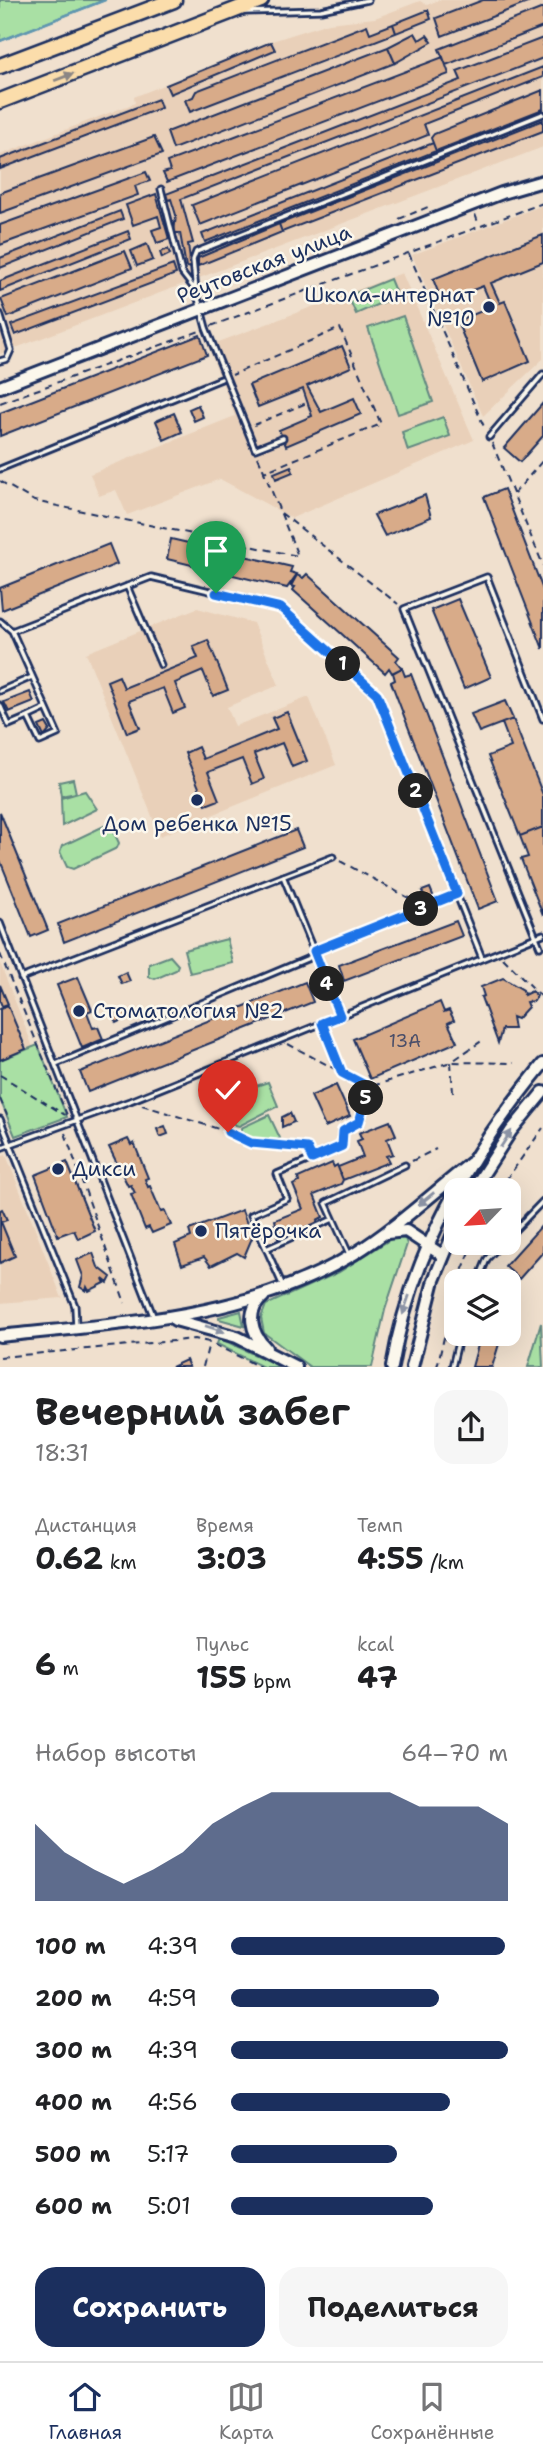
<!DOCTYPE html>
<html lang="ru">
<meta charset="utf-8">
<style>
:root{--surface:#fff;--page:#f6f6f6;--text:#202124;--muted:#757577;--line:#e0e0e0;--accent:#1b2f5e}
body{margin:0;font-family:"Shantell Sans",sans-serif;background:var(--page);color:var(--text);height:100vh;display:flex;flex-direction:column;font-size:26px;white-space:nowrap}
*{box-sizing:border-box;margin:0}
p{font-size:23px;color:var(--muted)}
.icon{flex:none;width:38px;height:38px;fill:none;stroke:currentColor;stroke-width:2;stroke-linecap:round;stroke-linejoin:round}
.map{position:relative;height:1367px;overflow:hidden}
.sheet{display:flex;flex-direction:column;background:var(--surface);flex:1}
.sheet>*{flex:none}
.needle{width:46px;rotate:245deg}
.fabs{position:absolute;left:444px;top:1178px;display:grid;gap:14px}
.fabs a{display:grid;place-items:center;width:77px;height:77px;border-radius:14px;background:var(--surface);box-shadow:0 7px 28px #0002;font-size:35px}
.pin{position:absolute;display:grid;place-items:center;width:60px;height:60px;color:#fff;margin:-72px -30px;border-radius:50% 50% 50% 0;rotate:-45deg;box-shadow:0 0 7px #0007}
.pin .icon{rotate:45deg}
.km{position:absolute;width:35px;height:35px;margin:-18px;border-radius:50%;background:#222;color:#fff;font-size:19px;line-height:35px;text-align:center}
.round{display:grid;place-items:center;flex:none;width:74px;height:74px;border-radius:21px;background:var(--page)}
.summary{display:flex;align-items:center;justify-content:space-between;height:119px;padding:0 35px}
h1{font-size:38px;font-weight:700;line-height:52px}
.stats{display:grid;grid-template-columns:repeat(3,1fr);gap:10px;height:119px;padding:7px 35px}
.stats div{display:grid;align-content:center}
.stats b{font-size:30px;font-weight:700}
.stats small{font-size:19px;font-weight:400}
.stats p{font-size:19px}
.chart{height:196px;padding:14px 35px}
.chart p{display:flex;justify-content:space-between}
.chart svg{width:100%;height:126px;margin-top:7px;fill:var(--accent);opacity:.7}
.cta{display:flex;gap:14px;margin-top:auto;padding:14px 35px}
.cta a{flex:1;height:80px;border-radius:21px;background:var(--accent);color:#fff;font-size:28px;font-weight:700;line-height:80px;text-align:center}
.cta a+a{background:var(--page);color:var(--text)}
ul{padding:0 35px;list-style:none;font-size:23px}
li{display:grid;grid-template-columns:112px 84px 1fr;align-items:center;height:52px}
li i{height:18px;border-radius:9px;background:var(--accent)}
.tab-bar{display:flex;justify-content:space-around;align-items:center;height:98px;border-top:2px solid var(--line);background:var(--surface);font-size:19px;color:var(--muted)}
.tab-bar a{display:grid;justify-items:center;gap:4px}
.tab-bar .current{color:var(--accent)}
.map>svg:first-child{display:block}
</style>
<div class="map">
<svg width="543" height="1367" viewBox="0 0 543 1367">
<rect width="100%" height="100%" fill="#f0e0ce"/>
<filter id="ink" filterUnits="userSpaceOnUse"><feTurbulence type="fractalNoise" baseFrequency=".0143" numOctaves="2"/><feDisplacementMap in="SourceGraphic" scale="14" xChannelSelector="R" yChannelSelector="G"/><feConvolveMatrix kernelMatrix="1 2 1 2 8 2 1 2 1" color-interpolation-filters="sRGB"/></filter>
<g filter="url(#ink)">
<!-- built -->
<path fill="#e9d0b9" d="M439 0H543V147L0 354V155L135 103 134 97 272 41 329 23 375 18 420 1 427 5Z
M543 205V359L483 416 412 255Z
M402 273 474 440 292 518 220 479 127 515 116 490 99 496 90 474 235 416 208 346Z
M197 608 253 623 279 685 227 707 235 726 309 697 336 765 160 836 86 653Z
M0 963 33 1047 0 1060Z
M6 1155 62 1298 0 1303V1157Z"/>
<!-- green -->
<path fill="#a9e0a4" stroke="#628881" stroke-width="2" d="M0 0H105L0 41Z
M390 279 397 296 356 314 348 296Z
M403 316 433 402 398 414 368 328Z
M443 417 450 436 408 451 402 432Z
M73 779 76 793 61 796 59 782Z
M85 791 97 809 62 826 61 798Z
M106 825 111 826 119 843 117 848 73 869 67 867 60 852 62 846Z
M227 939 233 963 190 973 184 950Z
M170 956 178 965 176 970 155 979 149 977V964Z
M38 1045 67 1117 15 1136 0 1099V1060Z
M268 1082 278 1106 239 1126 235 1125 224 1101 226 1096Z
M269 1115 280 1138 275 1143 242 1138 241 1128Z
M394 1237 405 1239 407 1244 385 1310 372 1367H310L264 1333 261 1318 266 1305 339 1272Z
M241 1311 244 1326 219 1319V1317Z
M541 1323 543 1367H528Z
M219 1338 281 1367H263L217 1344Z"/>
<g fill="none" stroke-linecap="round" stroke-linejoin="round">
<!-- stream -->
<path stroke="#5e96b1" stroke-width="2.5" d="M0 41 105 0"/>
</g>
<!-- building -->
<path fill="#d8ab89" stroke="#1b2f5e" stroke-width="2" d="M483 0H535L442 36 436 18Z
M543 8V27L446 65 439 49Z
M428 10 431 19 396 33 393 24Z
M393 24 396 33 190 112 185 100 193 97 196 91 367 25 370 33Z
M415 33 419 40 427 35 432 42 395 63 388 47Z
M543 38V58L181 199 193 243 188 244 191 268 186 267 180 233H174L176 215 171 199 168 200 166 194 461 80 457 71Z
M271 42 275 50 170 94 166 85Z
M388 47 395 63 173 149 167 132Z
M443 57 449 74 167 182 163 173 170 171 167 162Z
M543 67V77L424 124 428 135 200 225 192 205Z
M543 90V109L436 151 431 138 434 134Z
M158 99 161 108 0 169V159Z
M543 120V131L282 232 279 224Z
M154 137 162 154 0 213V193Z
M433 143 436 151 205 242 202 234Z
M146 172 150 181 135 186 138 195 0 245V225Z
M156 194 169 239 157 243 152 230 161 227 158 216 133 225 126 205Z
M120 211 123 219 0 268V258Z
M279 224 282 232 198 266V258Z
M128 231 131 239 0 291V281Z
M543 235V262L491 283 500 303 505 301 530 361 482 382 457 321 492 307 483 286 442 302 433 279Z
M147 244 153 260 137 266 131 251Z
M168 249 170 254 162 258 160 252Z
M125 251 132 268 8 317 1 299Z
M173 265 176 274 15 335 11 325Z
M200 335 207 355 0 436V413Z
M342 346 351 367 307 386 321 412 354 398 361 414 286 446 279 430 312 416 303 389 258 407 249 385Z
M543 403V436L520 462 504 448Z
M198 405 203 417 194 421 189 409Z
M174 413 182 432 164 440 156 421Z
M291 466 293 472 276 479 274 473Z
M504 489 543 590V649L484 497Z
M425 495 431 517 385 536 374 515Z
M171 539 292 567 290 572 297 574 287 588 167 559Z
M109 544 117 564 2 610 0 588Z
M307 574 399 657 396 661 402 668 392 673 389 668 385 673 293 590 295 587 291 586 297 575 303 578Z
M458 599 491 677 464 689 431 610Z
M208 640 228 690 213 696 203 671 175 683 185 708 173 713 163 688 129 701 140 728 127 733 107 681 119 676 124 688 198 658 193 646Z
M402 668 405 676 411 674 498 901 478 909 391 682 395 680 393 673Z
M30 692 34 702 9 712 4 702Z
M505 701 513 719 479 732 471 714Z
M287 712 307 761 292 767 282 743 254 754 264 779 252 784 242 759 208 772 219 800 206 805 185 753 198 747 203 759 277 729 272 718Z
M513 719 543 795V827L520 836 488 756 511 747 502 723Z
M46 723 50 730 44 737 39 726Z
M0 812 48 930 31 937 0 860Z
M543 827V915L521 859 528 857 520 836Z
M296 830 303 847 64 942 58 924Z
M430 888 435 900 427 903 422 891Z
M456 921 462 936 344 981 339 965Z
M126 972 130 981 122 984 118 976Z
M78 977 92 1010 87 1012 93 1028 98 1027 103 1039 82 1048 57 985Z
M503 978 523 990 524 995 532 991 537 996 534 1001 526 1002 528 1007 517 1019 512 1017 514 1029H502L498 1043 481 997 484 996 481 987Z
M305 982 313 1002 88 1092 80 1072Z
M0 985 8 1004 2 1006 0 1001Z
M440 1002 444 1012 449 1010 454 1020 448 1023 457 1042 370 1079 353 1039Z
M8 1006 26 1049 0 1060V1009Z
M124 1009 128 1017 116 1023 112 1014Z
M336 1085 350 1116 325 1127 311 1096Z
M290 1113 294 1122 282 1127V1117Z
M390 1121 396 1135 387 1139 393 1154 386 1156 389 1162 343 1180 338 1167 363 1157 357 1141 362 1139 359 1133Z
M165 1126 168 1134 160 1137 157 1129Z
M128 1139 131 1145 134 1143 148 1178 145 1179 148 1187 150 1186 161 1212 165 1211 171 1225 152 1233 149 1227 145 1229 131 1194 135 1193 131 1185 128 1186 109 1147Z
M67 1162 95 1231 78 1239 74 1230 58 1236 35 1175Z
M332 1163 334 1167 337 1165 343 1180 341 1184 314 1195 323 1217 317 1220 319 1225 283 1240 282 1236 278 1238 273 1225 276 1224 275 1220 303 1209 293 1185 299 1182 298 1178Z
M2 1209 7 1220 1 1222 15 1256 0 1263V1210Z
M242 1210 252 1238 244 1257 237 1253 211 1266 204 1257 182 1265 175 1244 191 1237 189 1230Z
M543 1224V1252L519 1279 505 1266Z
M93 1253 98 1267 111 1277 108 1283 103 1279 105 1283 89 1291 87 1287 86 1291 80 1287 83 1276 77 1260Z
M481 1334H502L492 1367H472Z
M186 1360 189 1367H171Z"/>
<g fill="none" stroke-linecap="round" stroke-linejoin="round">
<!-- lane casing -->
<g stroke="#1b2f5e" stroke-width="9">
<path id="lane" d="M245 12 321 10 368 0
M161 189 182 273 196 291 206 328 255 449 283 438
M196 291 193 260 196 252 543 114
M0 314 11 350 7 359 0 361
M489 437 543 374
M0 469 221 379
M127 586 161 665
M0 621 12 631 151 577 281 608 377 694 482 958
M0 691 32 677
M0 705 9 725 28 717 40 742 58 734 12 631
M28 717 45 709
M283 876 340 1016
M0 923 154 1318
M540 947 404 609 487 577 543 719
M314 951 457 894
M21 978 333 857
M56 1064 316 955
M0 1119 75 1306 76 1326
M0 1148 130 1101 543 934
M509 1236 543 1201
M266 1249 333 1219
M350 1256 326 1203 405 1165
M478 1281 487 1259 503 1242
M283 1286 251 1215 287 1199 277 1174 342 1146
M452 1367 460 1334"/>
</g>
<!-- secondary casing -->
<g stroke="#1b2f5e" stroke-width="16">
<path id="secondary" d="M0 387 502 193 543 181
M473 1190 511 1131 543 1092
M387 1233 406 1231 442 1255
M264 1296C245 1311 251 1333 266 1348
M175 1320 237 1337 296 1367
M0 1336C122 1323 246 1319 354 1254 396 1228 433 1193 471 1163
M392 1367C411 1253 470 1153 543 1064
M412 1367 434 1280 457 1224"/>
</g>
<!-- highway casing -->
<g stroke="#1b2f5e" stroke-width="19">
<path id="highway" d="M0 66 174 0
M0 101 261 0"/>
</g>
<!-- path -->
<path stroke="#1b2f5e" stroke-width="2" stroke-dasharray="7 5" stroke-linecap="butt" d="M475 214 479 225
M399 219 428 207
M409 254 485 429
M211 326 543 203
M0 403 200 331
M254 425 309 402
M492 443 543 565
M258 457 264 471
M0 481 34 501 298 556 264 472 381 424 340 328 232 375
M514 494 543 460
M281 513 398 604
M340 861 418 903
M0 954 67 1115
M503 958 543 998
M325 1031 341 1071
M288 1044 369 1087 451 1062 514 1063
M0 1075 65 1115
M453 1093 451 1062 483 1040
M0 1099 7 1115
M142 1105 228 1132 251 1143 307 1148 309 1152
M65 1133 125 1303
M343 1138V1131L359 1122 368 1088
M412 1161 436 1149
M499 1190 543 1128
M458 1281 474 1242
M0 1357 195 1339 209 1342 260 1367
M203 1367 209 1343
M437 1367 457 1283"/>
<!-- lane -->
<use href="#lane" stroke="#fbf7ec" stroke-width="3.5"/>
<!-- secondary -->
<use href="#secondary" stroke="#fbf7ec" stroke-width="10"/>
<!-- highway -->
<use href="#highway" stroke="#fbddab" stroke-width="14"/>
</g>
<!-- one-way arrows -->
<defs><path id="oneway-solid" d="M-6-.8H1V-3.2L6.5 0L1 3.2V.8H-6Z" transform="scale(1.75)"/></defs>
<use fill="#8b8684" href="#oneway-solid" transform="translate(64 77) rotate(-21)"/>
<g fill="#8b93a5">
<use href="#oneway-solid" transform="translate(506 1139) rotate(-57)"/>
<use href="#oneway-solid" transform="translate(426 1199) rotate(141)"/>
<use href="#oneway-solid" transform="translate(406 1305) rotate(109)"/>
<use href="#oneway-solid" transform="translate(215 1329) rotate(18)"/>
</g>
</g>
<g fill="none" stroke-linecap="round" stroke-linejoin="round" filter="url(#ink)">
<!-- route casing -->
<g stroke="#fff" stroke-width="14">
<path id="route" d="M216 593 281 608 377 694 457 894 314 951 340 1016 322 1023 342 1073 369 1087 359 1122 343 1131 342 1146 312 1159 307 1148 251 1143 228 1132"/>
</g>
<!-- route -->
<use href="#route" stroke="#1a73e8" stroke-width="9"/>
</g>
<!-- markers -->
<g fill="#1b2f5e" stroke="#fbf7ec" stroke-width="2.5">
<circle cx="489" cy="307" r="7"/>
<circle cx="197" cy="800" r="7"/>
<circle cx="79" cy="1011" r="7"/>
<circle cx="58" cy="1169" r="7"/>
<circle cx="201" cy="1231" r="7"/>
</g>
<g text-anchor="middle" stroke-width="5" stroke-linejoin="round" paint-order="stroke">
<!-- number labels -->
<g font-size="18" fill="#4a4e69">
<text x="405" y="1047">13А</text>
</g>
<!-- street labels -->
<g font-size="21" fill="#1b2f5e" stroke="#fbf7ec">
<text transform="translate(264 264) rotate(-21)" y="7">Реутовская улица</text>
</g>
<!-- poi labels -->
<g font-size="21" fill="#1b2f5e" stroke="#fbf7ec" text-anchor="start">
<text x="475" y="302" text-anchor="end">Школа-интернат<tspan x="475" dy="24">№10</tspan></text>
<text x="197" y="831" text-anchor="middle">Дом ребенка №15</text>
<text x="93" y="1018">Стоматология №2</text>
<text x="72" y="1176">Дикси</text>
<text x="215" y="1238">Пятёрочка</text>
</g>
</g>
</svg>
<div class="fabs">
<a><svg class="needle" viewBox="-14 -14 28 28"><path d="M0-13l5 13h-10z" fill="#e53935"/><path d="M0 13l5-13h-10z" fill="#757577"/></svg></a>
<a><svg class="icon" aria-label="layers" viewBox="0 0 24 24"><path d="M12 4l9 5-9 5-9-5zM3 14l9 5 9-5"/></svg></a>
</div>
<div class="pin" style="left:216px;top:593px;background:#1e9e55"><svg class="icon" aria-label="arrive" viewBox="0 0 24 24"><path d="M6 21V4h12l-3 4 3 4H6"/></svg></div>
<div class="pin" style="left:228px;top:1132px;background:#d93025"><svg class="icon" aria-label="check" viewBox="0 0 24 24"><path d="M5 12l5 5 9-10"/></svg></div>
<b class="km" style="left:343px;top:664px">1</b>
<b class="km" style="left:416px;top:791px">2</b>
<b class="km" style="left:421px;top:909px">3</b>
<b class="km" style="left:327px;top:984px">4</b>
<b class="km" style="left:366px;top:1098px">5</b>
</div>
<section class="sheet">
<div class="summary"><div><h1>Вечерний забег</h1><p>18:31</p></div><a class="round"><svg class="icon" aria-label="share" viewBox="0 0 24 24"><path d="M12 15V3M7 8l5-5 5 5M5 13v7h14v-7"/></svg></a></div>
<div class="stats">
<div><p>Дистанция</p><b>0.62<small> km</small></b></div>
<div><p>Время</p><b>3:03</b></div>
<div><p>Темп</p><b>4:55<small> /km</small></b></div>
</div>
<div class="stats">
<div><b>6<small> m</small></b></div>
<div><p>Пульс</p><b>155<small> bpm</small></b></div>
<div><p>kcal</p><b>47</b></div>
</div>
<div class="chart"><p><span>Набор высоты</span>64–70 m</p>
<svg viewBox="0 0 160 44" preserveAspectRatio="none"><path d="M0 44V17L10 27L20 33L30 38L40 33L50 27L60 17L70 11L80 6L90 6L100 6L110 6L120 6L130 11L140 11L150 11L160 17V44z"/></svg>
</div>
<ul>
<li><b>100 m</b>4:39<i style="width:99%"></i></li>
<li><b>200 m</b>4:59<i style="width:75%"></i></li>
<li><b>300 m</b>4:39<i style="width:100%"></i></li>
<li><b>400 m</b>4:56<i style="width:79%"></i></li>
<li><b>500 m</b>5:17<i style="width:60%"></i></li>
<li><b>600 m</b>5:01<i style="width:73%"></i></li>
</ul>
<div class="cta"><a>Сохранить</a><a>Поделиться</a></div>
</section>
<nav class="tab-bar">
<a class="current"><svg class="icon" aria-label="home" viewBox="0 0 24 24"><path d="M3 11l9-7 9 7M6 9v11h12V9"/></svg>Главная</a>
<a><svg class="icon" aria-label="map" viewBox="0 0 24 24"><path d="M3 6l6-2 6 2 6-2v14l-6 2-6-2-6 2zM9 4v14M15 6v14"/></svg>Карта</a>
<a><svg class="icon" aria-label="saved" viewBox="0 0 24 24"><path d="M7 4h10v16l-5-4-5 4z"/></svg>Сохранённые</a>
</nav>
